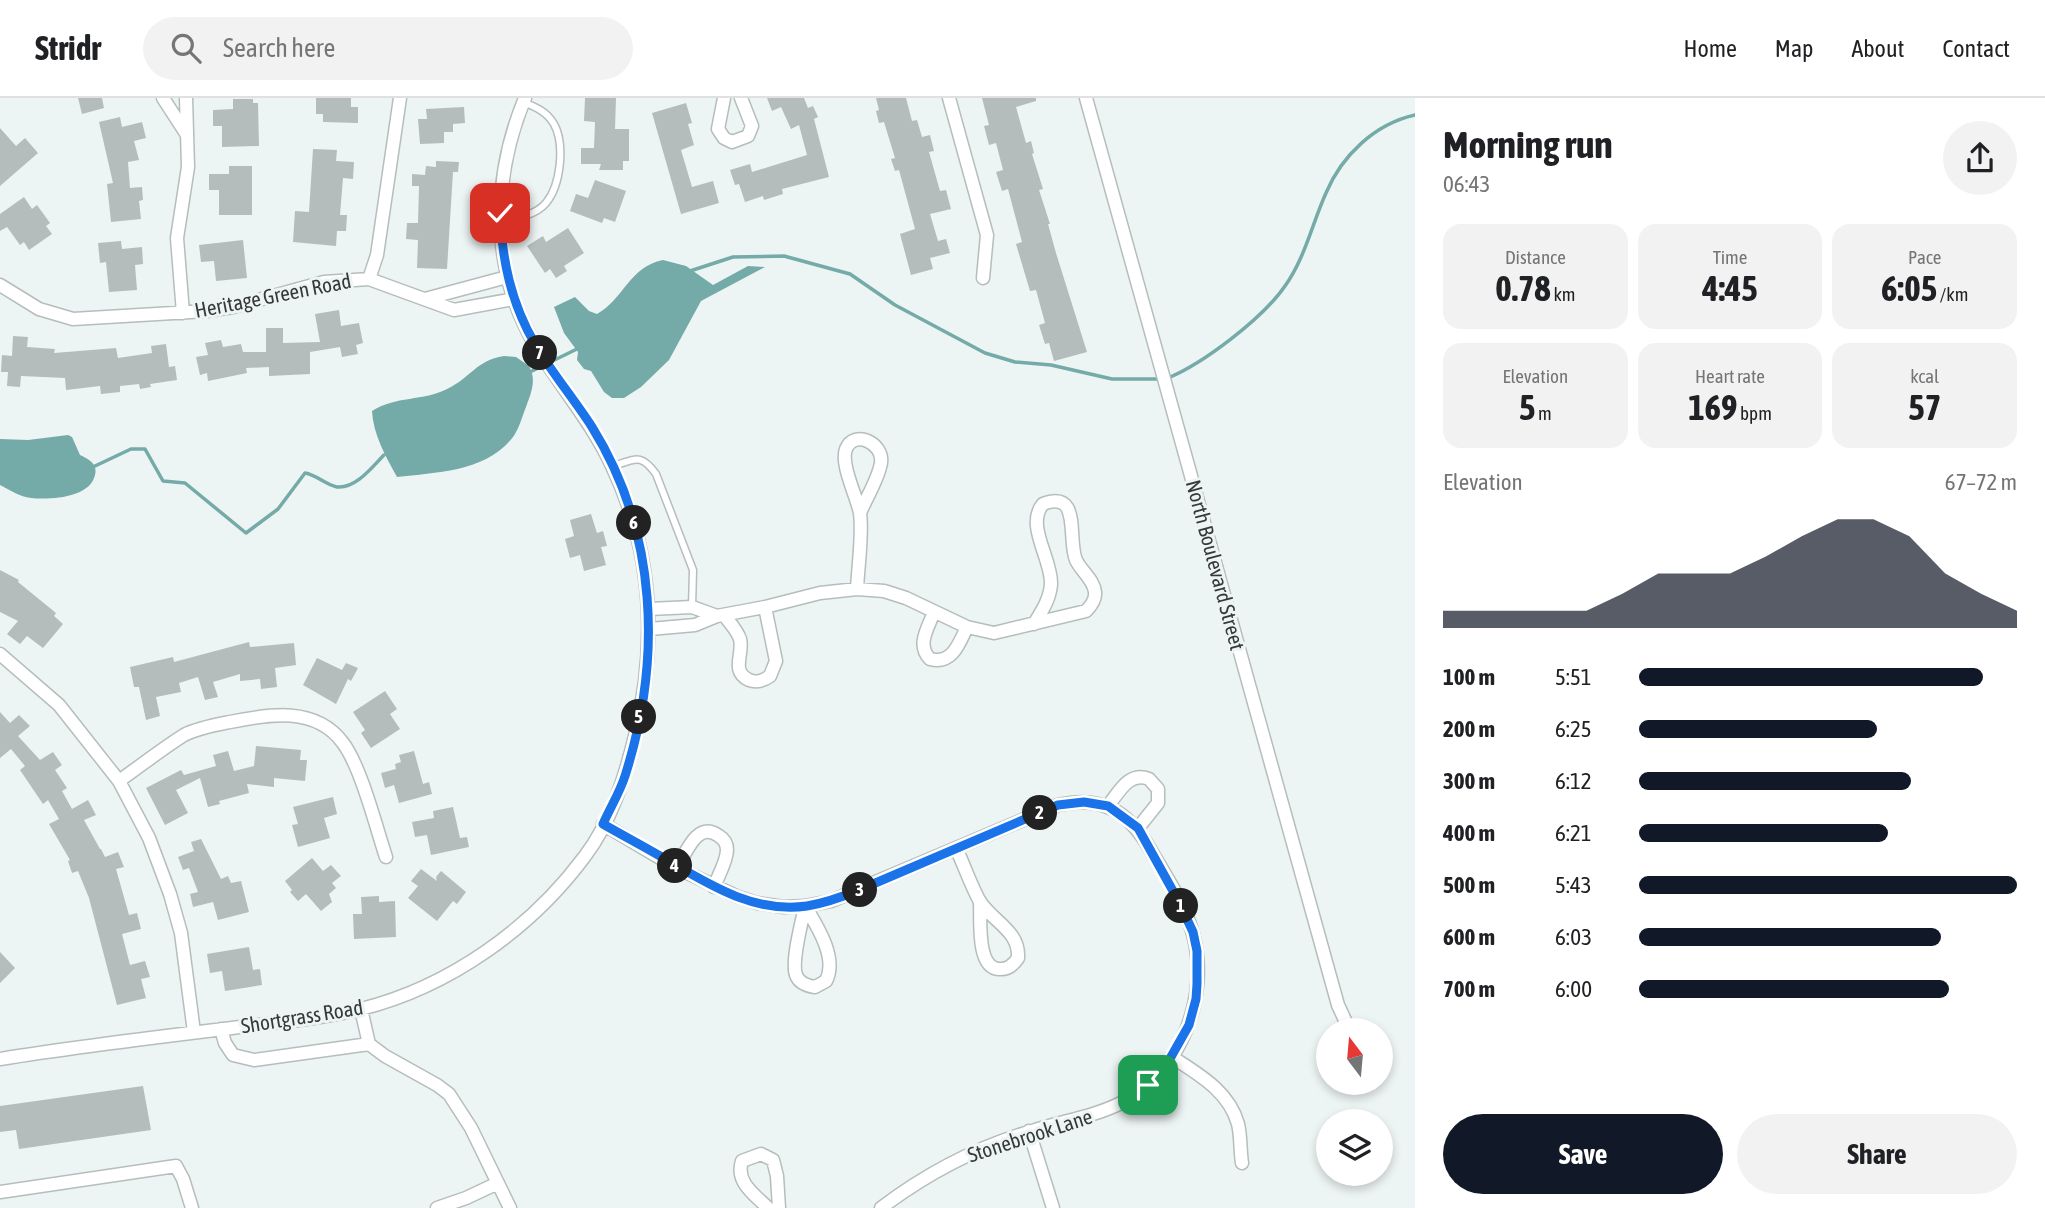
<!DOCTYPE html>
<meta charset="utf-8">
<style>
:root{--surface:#fff;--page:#f2f2f2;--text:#202124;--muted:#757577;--line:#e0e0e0;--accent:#111827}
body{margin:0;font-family:"Asap Condensed",sans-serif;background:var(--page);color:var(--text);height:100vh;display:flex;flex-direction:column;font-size:26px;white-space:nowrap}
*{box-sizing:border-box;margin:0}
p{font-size:23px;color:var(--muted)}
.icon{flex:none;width:38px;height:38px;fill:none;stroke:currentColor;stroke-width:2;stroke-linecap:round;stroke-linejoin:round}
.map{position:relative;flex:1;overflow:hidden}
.sheet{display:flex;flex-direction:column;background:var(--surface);width:630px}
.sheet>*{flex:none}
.needle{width:46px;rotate:344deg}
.buttons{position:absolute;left:1316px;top:920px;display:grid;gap:14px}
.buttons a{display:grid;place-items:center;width:77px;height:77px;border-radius:50%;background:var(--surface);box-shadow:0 4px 10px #0003;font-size:35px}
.pin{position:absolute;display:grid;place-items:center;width:60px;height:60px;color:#fff;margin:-30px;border-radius:14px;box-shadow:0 4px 10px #0006}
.km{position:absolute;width:35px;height:35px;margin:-18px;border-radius:50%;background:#222;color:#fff;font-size:19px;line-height:35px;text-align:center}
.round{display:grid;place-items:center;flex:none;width:74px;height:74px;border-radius:37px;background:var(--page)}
.summary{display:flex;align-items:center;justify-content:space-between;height:119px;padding:0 28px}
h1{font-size:38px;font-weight:700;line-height:52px}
.stats{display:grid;grid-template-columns:repeat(3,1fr);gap:10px;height:119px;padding:7px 28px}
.stats div{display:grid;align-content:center;border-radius:18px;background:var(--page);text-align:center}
.stats b{font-size:35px;font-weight:700}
.stats small{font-size:19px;font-weight:400}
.stats p{font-size:19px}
.chart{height:196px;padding:14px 28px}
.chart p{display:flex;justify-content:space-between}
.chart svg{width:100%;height:126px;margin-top:7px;fill:var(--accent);opacity:.7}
.primary-button{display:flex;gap:14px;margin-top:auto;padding:14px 28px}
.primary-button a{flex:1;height:80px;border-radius:42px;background:var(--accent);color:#fff;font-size:28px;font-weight:700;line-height:80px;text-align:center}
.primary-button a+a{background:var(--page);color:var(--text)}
ul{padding:0 28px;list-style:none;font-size:23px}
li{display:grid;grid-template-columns:112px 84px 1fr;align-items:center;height:52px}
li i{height:18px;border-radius:9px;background:var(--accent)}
header{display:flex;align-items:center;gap:42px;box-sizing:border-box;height:98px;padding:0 35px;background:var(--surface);border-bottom:2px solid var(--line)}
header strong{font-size:33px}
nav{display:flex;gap:38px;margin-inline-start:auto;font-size:24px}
.search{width:490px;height:63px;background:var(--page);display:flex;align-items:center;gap:18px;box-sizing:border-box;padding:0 24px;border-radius:38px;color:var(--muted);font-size:26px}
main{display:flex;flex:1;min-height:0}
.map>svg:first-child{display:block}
</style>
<header>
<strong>Stridr</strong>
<div class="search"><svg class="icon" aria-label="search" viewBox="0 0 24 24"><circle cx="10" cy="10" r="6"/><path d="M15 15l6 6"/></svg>Search here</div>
<nav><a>Home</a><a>Map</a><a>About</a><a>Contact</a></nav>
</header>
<main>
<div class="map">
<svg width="1415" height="1110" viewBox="0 0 1415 1110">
<rect width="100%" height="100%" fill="#edf4f4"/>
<!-- water -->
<path fill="#74aaa8" d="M663 162 686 168 713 187 748 168 765 169 701 203 669 262 641 289 624 300H612L604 294 591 273 584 271 577 262 578 254 564 235 554 209 575 199 589 213 597 216C624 201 629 169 663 162Z
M504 258 516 259 529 268C537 282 531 295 526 309 522 319 519 331 513 339 486 374 437 374 397 379 386 359 373 336 372 313 395 298 424 303 447 291 472 279 475 263 504 258Z
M68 337 72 339 80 357C88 361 98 365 95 377 90 400 50 402 31 400 20 399 10 392 0 387V341L28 342Z"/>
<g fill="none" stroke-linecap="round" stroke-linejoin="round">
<!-- stream -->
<path stroke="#74aaa8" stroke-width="3.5" d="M690 173 733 159 784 158 850 176 895 207 985 255 1015 264 1051 267 1112 281H1160
M532 273 581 249
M1168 280C1204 265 1263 220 1285 188 1305 160 1312 126 1326 95 1342 57 1375 26 1415 17
M95 368 131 351H145L163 383 185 385 246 435 278 411 305 375C317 377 326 387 337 389 356 391 373 368 384 357"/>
</g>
<!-- building -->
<path fill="#b5bcbc" d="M78 0H102L104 10 82 16Z
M316 0H351V9H358V25L323 24V16H316Z
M585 0H616L615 31H629V63H623V72H599L601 66H581V50H594L595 24 584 23Z
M767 0H804L808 10 813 8 818 19 814 21 829 79 782 91 783 96 764 102 763 98 745 104 739 86 735 87 730 72 750 66 752 74 807 57 799 27 791 31 781 9 772 13Z
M876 0H906L912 23 917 22 922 39 930 37 934 53 929 54 940 93 946 92 951 111 930 116 938 143 946 141 950 155 930 160 933 171 911 177 900 136 915 131 899 72 895 73 891 61 895 60 884 24 879 25 876 13 879 12Z
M982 0H1036V3L1016 9 1026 45 1031 43 1034 55 1032 56 1043 91 1039 92 1050 126H1048L1056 155 1087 254 1054 263 1049 245 1045 246 1039 227 1045 225 1036 192 1030 193 1016 146 1022 144 1008 91 1002 93 996 74 1003 72 996 45 989 47 984 28 989 27Z
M233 1H253V5H258L259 48 222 49V28H213V12L233 11Z
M686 5 692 25 688 26 694 47 681 52 692 89 713 83 719 105 681 116 652 15Z
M464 9 465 25 453 26V34H444V45L420 46 418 21H427L426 11Z
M120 19 122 29 142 24 146 40 134 43 139 62 128 64 130 90 142 89 143 102 139 103 141 121 111 124 107 86 113 85 99 24Z
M0 30 16 48 25 40 38 55 0 88Z
M313 51 337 52 336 63 354 64 353 81 343 80 340 117H347L346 133H337L336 148 293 144 295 113 309 114Z
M436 63 459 64 458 74H453L447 171 417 170 418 142 406 141 407 125H418L419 88H412V76L425 77 426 68 436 69Z
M229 68H252V117H219V92H209V76H229Z
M595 82 626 93 615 124 604 120 602 125 570 113 576 96 588 100Z
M24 99 32 111 37 107 50 125 46 128 52 136 29 152 24 144 20 147 7 129 0 133V116Z
M568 130 584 155 564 168 567 173 556 180 550 171 545 175 527 148 543 138 546 144Z
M243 142 247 180 216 183 214 163 201 164 199 147Z
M121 143 122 151 142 149 143 166 135 167 137 192 109 194 106 164 100 165 98 145Z
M339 212 341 228 359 225 363 245 356 247 358 256 342 259 340 249 310 254V276L269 278V269L246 270 247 275 208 283 207 275 200 277 196 259 208 257 205 245 221 242 223 249 241 246 243 254H266V230H283V245L320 244 315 216Z
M13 238 28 239 27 249 55 251 54 255 116 250 118 260 152 255 151 248 166 246 169 269 175 268 177 282 150 286 151 289 140 291 139 286 120 288V294L101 296 100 288 66 292 65 280 21 278 20 289 7 288 8 274H1L2 257 12 258Z
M591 416 597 435 603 433 607 448 601 449 606 467 584 473 580 457 570 460 565 441 574 438 570 422Z
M0 472 19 482 18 484 56 515 54 518 63 526 43 550 27 538 20 546 7 536 18 523 0 514Z
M249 544 250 549 294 545 296 567 275 570 277 589 261 591 260 581 240 583V576L213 584 218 599 205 602 198 579 179 585 181 594 156 599 160 618 146 622 139 589H134L130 569 173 559 174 564Z
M317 560 342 572 346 565 358 570 351 583 348 581 336 606 303 587Z
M385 593 397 611 390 616 400 631 371 650 361 635 365 632 353 614Z
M0 614 10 625 19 617 30 628 18 638 40 662 53 654 62 667 55 672 67 690 62 693 72 711 88 702 96 717 84 722 100 751H101L105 759 118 754 124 769 116 771 129 817 137 815 141 831 122 836 130 867 145 863 150 879 141 881 146 900 117 907 89 800 78 773 72 775 68 763 70 762 49 726 59 721 48 702 43 706 20 672 25 668 11 651 0 660Z
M256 648 301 652 300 662H307L305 683 274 680V689L247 686 249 695 219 703 220 706 208 709 200 680 176 692 188 715 165 727 146 690 181 672 184 677 216 668 213 657 228 653 234 673 254 668Z
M414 653 423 686 429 684 432 696 399 705 394 687 385 690 381 675 396 671 395 666 401 664 399 657Z
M333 699 337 716 324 720 330 740 298 749 292 727 298 726 293 709Z
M453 709 460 740 467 739 469 749 431 757 427 737 415 739 412 724 434 720 433 713Z
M201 741 221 781 228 778 231 785 241 783 249 814 218 822 213 804 193 809 190 796 198 794 189 770 183 772 178 759 194 753 191 744Z
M312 760 323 773 331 767 341 778 332 785 336 790 329 796 332 804 321 813 306 796 298 803 290 794 292 792 285 783Z
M421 771 437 783 436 779 441 773 466 794 457 806 453 803 437 823 408 800 418 788 411 783Z
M379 798V804L395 803 396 839 354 841 353 816H362L361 799Z
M249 849 253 872 260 871 262 887 225 893 222 873 210 875 207 856Z
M0 854 15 870 0 885Z
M143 988 151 1032 19 1051 16 1032 0 1034V1008Z"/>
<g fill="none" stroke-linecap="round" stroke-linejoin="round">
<!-- service casing -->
<g stroke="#b6bdbd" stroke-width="9">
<path id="service" d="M500 122C516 120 535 118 546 105 561 87 565 46 554 26 547 14 536 9 523 4
M613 368C636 361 641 355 656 376L693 472 692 509"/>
</g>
<!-- minor casing -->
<g stroke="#b6bdbd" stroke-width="15">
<path id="minor" d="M163 0 187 37
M724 0 718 31 724 40 732 44 748 38 752 28 741 0
M949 0 987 137 983 180
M1086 0 1338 907 1350 933
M369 181 377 157 400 0
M0 187 39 211 73 221 207 213 233 209 324 184 369 181 454 212 514 201
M425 201 507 179
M183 215 177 140 188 69 186 0
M857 491C858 468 863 437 860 415 857 399 840 366 846 351 854 331 884 345 881 365 878 382 866 400 860 415
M649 511 692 509 717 518
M934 514C928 530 916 547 930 561 952 567 959 546 967 529
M724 517C729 524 737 532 740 541 744 556 730 573 749 582 757 585 763 583 770 578L776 563 765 509
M650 531 695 527 717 518 765 509 820 495 857 491 884 493 906 500 967 529 994 535 1086 513C1091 508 1096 502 1095 494 1094 482 1081 473 1076 462 1067 441 1082 391 1043 406 1025 427 1052 461 1051 486 1050 501 1042 513 1034 526
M0 556 59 607 119 683 149 740 170 796 181 835 194 934
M119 683C140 668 162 651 184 637 198 630 215 627 230 624 269 616 316 608 343 645 361 669 376 729 386 759
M1108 708C1119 694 1129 673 1149 681L1158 691V705L1138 730
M603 726 677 770 736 798 757 805 784 809 805 808 831 803 1058 707C1102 697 1128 713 1150 751 1165 777 1185 806 1193 836 1210 898 1181 974 1123 1004 1094 1019 1062 1023 1032 1033 977 1049 927 1075 881 1110
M956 750C964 767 970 785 979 802 991 823 1020 832 1018 860 1014 866 1008 872 999 871 976 870 981 821 980 805
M677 770C686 755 697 722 719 738 724 741 727 746 727 752 727 763 718 778 714 789
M805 808C817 828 838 860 826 883L815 889C808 888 799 885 796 877 791 863 802 824 805 808Z
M361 911 369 946 385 958 437 987 449 996 471 1030 510 1110
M221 931 225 945 233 957 254 962 369 946
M1172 959C1198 976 1229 993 1238 1026 1241 1038 1240 1052 1242 1065
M0 961C74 949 149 940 224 931 269 925 316 922 361 911 449 889 531 831 585 758 611 724 625 679 635 638 657 546 653 454 612 368 591 323 559 287 534 245 490 169 492 80 525 0
M1029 1033 1053 1110
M0 1094 176 1068 183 1081 192 1110
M437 1110 466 1100 498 1085
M768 1110C754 1096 735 1084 742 1063L761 1056 773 1062 777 1078 779 1110"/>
</g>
<!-- service -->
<use href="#service" stroke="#fff" stroke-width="6"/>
<!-- minor -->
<use href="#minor" stroke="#fff" stroke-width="12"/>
</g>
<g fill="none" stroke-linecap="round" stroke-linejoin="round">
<!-- route casing -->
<g stroke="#fff" stroke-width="14">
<path id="route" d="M500 115C502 162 511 205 535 246 552 275 574 301 592 329 658 435 662 562 625 678 620 694 610 710 603 726 622 737 641 747 660 758 705 784 752 816 807 808 825 805 842 799 859 792L1058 707 1084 704 1108 708 1138 730 1178 802 1193 834 1197 853V886L1196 901 1189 927 1163 973 1148 987"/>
</g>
<!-- route -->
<use href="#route" stroke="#1a73e8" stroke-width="9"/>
</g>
<g text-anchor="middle" stroke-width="6" stroke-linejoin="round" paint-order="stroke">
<!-- street labels -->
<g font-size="21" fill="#363939" stroke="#edf4f4">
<text transform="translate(273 198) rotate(-11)" y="7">Heritage Green Road</text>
<text transform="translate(1215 467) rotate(75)" y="7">North Boulevard Street</text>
<text transform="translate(302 919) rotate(-9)" y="7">Shortgrass Road</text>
<text transform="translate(1030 1038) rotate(-18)" y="7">Stonebrook Lane</text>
</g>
</g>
</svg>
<div class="buttons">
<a><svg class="needle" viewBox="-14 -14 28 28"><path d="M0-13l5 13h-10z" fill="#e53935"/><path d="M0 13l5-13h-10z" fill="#757577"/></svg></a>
<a><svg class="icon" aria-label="layers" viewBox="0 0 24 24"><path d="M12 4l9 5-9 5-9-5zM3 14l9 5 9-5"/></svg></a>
</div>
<div class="pin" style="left:1148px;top:987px;background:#1e9e55"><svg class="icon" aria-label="arrive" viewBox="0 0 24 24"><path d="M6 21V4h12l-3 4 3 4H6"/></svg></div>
<div class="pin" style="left:500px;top:115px;background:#d93025"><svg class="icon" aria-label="check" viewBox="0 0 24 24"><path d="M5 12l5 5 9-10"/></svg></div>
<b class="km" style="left:1181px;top:808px">1</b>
<b class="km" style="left:1040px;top:715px">2</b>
<b class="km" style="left:860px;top:792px">3</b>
<b class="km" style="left:675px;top:768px">4</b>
<b class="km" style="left:639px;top:619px">5</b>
<b class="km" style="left:634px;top:425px">6</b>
<b class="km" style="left:540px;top:255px">7</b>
</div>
<section class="sheet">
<div class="summary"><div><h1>Morning run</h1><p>06:43</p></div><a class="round"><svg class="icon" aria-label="share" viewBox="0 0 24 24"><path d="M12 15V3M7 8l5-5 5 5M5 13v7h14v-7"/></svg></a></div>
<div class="stats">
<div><p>Distance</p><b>0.78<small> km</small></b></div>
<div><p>Time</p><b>4:45</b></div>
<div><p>Pace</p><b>6:05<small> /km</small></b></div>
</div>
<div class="stats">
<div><p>Elevation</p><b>5<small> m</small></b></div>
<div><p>Heart rate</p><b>169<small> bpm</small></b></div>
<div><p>kcal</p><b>57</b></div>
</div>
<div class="chart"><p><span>Elevation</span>67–72 m</p>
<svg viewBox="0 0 160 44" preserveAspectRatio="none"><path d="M0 44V38L10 38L20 38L30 38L40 38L50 32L60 25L70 25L80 25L90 19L100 12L110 6L120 6L130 12L140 25L150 32L160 38V44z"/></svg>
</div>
<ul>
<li><b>100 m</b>5:51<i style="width:91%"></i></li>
<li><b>200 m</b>6:25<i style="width:63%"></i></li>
<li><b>300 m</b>6:12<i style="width:72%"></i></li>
<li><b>400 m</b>6:21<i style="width:66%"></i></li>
<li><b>500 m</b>5:43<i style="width:100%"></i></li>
<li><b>600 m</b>6:03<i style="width:80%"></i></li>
<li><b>700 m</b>6:00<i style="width:82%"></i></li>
</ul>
<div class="primary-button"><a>Save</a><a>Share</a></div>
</section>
</main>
